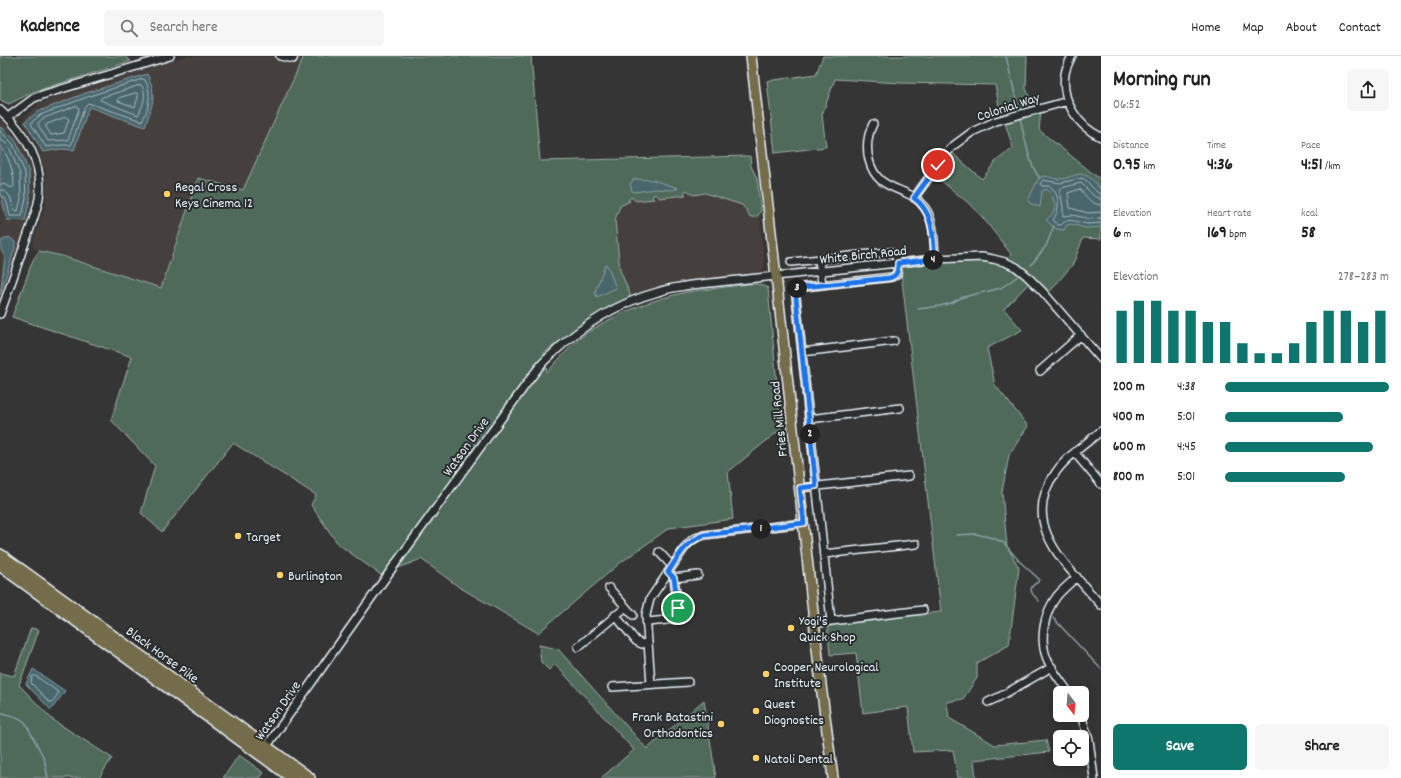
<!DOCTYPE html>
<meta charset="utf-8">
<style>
:root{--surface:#fff;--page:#f6f6f6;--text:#222;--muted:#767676;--line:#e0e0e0;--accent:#0f766e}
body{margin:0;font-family:Dekko,sans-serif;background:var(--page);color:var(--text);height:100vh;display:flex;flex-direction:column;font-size:15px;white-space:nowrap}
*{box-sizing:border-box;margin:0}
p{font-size:13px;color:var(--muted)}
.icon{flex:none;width:22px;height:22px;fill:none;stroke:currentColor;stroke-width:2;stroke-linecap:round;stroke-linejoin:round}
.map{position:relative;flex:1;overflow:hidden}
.panel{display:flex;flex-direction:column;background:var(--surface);width:300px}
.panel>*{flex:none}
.needle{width:26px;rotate:164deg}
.controls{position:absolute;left:1053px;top:630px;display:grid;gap:8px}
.controls a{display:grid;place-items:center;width:36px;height:36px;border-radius:6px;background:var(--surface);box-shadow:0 2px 10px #0003;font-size:20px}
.pin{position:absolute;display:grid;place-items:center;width:34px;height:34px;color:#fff;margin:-17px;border:2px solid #fff;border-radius:50%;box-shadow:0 1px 4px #0007}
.km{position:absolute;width:20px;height:20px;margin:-10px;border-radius:50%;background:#222;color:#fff;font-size:11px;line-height:20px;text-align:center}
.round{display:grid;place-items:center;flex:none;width:42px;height:42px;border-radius:6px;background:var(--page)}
.head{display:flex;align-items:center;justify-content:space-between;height:68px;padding:0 12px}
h1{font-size:22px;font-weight:700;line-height:30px}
.figures{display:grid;grid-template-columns:repeat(3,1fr);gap:6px;height:68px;padding:4px 12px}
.figures div{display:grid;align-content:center}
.figures b{font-size:17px;font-weight:700}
.figures small{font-size:11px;font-weight:400}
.figures p{font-size:11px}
.chart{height:112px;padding:8px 12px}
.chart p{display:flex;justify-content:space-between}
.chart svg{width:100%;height:72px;margin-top:4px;stroke:var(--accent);stroke-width:6}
.action{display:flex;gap:8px;margin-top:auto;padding:8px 12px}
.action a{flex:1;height:46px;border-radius:6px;background:var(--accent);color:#fff;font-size:16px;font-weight:700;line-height:46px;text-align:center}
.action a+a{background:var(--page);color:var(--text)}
ul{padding:0 12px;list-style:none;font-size:13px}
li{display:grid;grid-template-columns:64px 48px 1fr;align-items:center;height:30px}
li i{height:10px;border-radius:5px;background:var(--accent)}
header{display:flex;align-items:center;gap:24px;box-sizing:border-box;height:56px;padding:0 20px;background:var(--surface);border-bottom:1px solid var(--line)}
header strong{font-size:19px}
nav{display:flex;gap:22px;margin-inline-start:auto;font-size:14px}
.search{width:280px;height:36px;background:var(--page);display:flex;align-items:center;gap:10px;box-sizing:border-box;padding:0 14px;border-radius:6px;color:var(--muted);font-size:15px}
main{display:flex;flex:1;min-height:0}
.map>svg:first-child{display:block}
</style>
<header>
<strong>Kadence</strong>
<div class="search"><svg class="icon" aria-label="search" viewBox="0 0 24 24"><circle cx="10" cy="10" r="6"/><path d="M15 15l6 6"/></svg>Search here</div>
<nav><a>Home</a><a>Map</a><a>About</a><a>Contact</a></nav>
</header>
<main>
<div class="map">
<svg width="1101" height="722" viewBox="0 0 1101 722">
<rect width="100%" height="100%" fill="#363535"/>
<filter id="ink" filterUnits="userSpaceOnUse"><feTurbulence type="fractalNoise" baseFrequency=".025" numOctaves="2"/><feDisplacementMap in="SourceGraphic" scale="8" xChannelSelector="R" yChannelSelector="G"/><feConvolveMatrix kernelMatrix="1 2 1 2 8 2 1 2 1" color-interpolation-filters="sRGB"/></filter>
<g filter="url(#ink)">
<!-- built -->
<path fill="#453f3e" d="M187 0H304L243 134 198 122 161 232 62 200 39 195 32 190 46 147V118L36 88 24 68V61L41 46Z
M0 64 7 69 21 84 33 116 34 136 27 166 0 247Z
M687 134 693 138 705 137 742 149 747 155 759 159 761 155 760 164 764 207V212L757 218 629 243 630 238 620 214 615 164 620 149 631 140 636 145 653 143 652 141 655 138 684 137Z"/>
<!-- green -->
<path fill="#506b5a" stroke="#9caea9" d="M0 0H124L131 5 33 36 9 48 0 44Z
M304 0H531L540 105 750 100 751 110 757 122 761 155C759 160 754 163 749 160L747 155 742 149 705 137 693 139 687 134 684 137 686 139 660 142 655 138 652 141 654 143 636 145 631 141 628 144 630 145 620 150 615 164 620 214 630 238 629 243 589 263 544 297 547 316C561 301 575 284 593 273 622 255 654 243 687 236 700 234 713 233 726 231 739 230 757 224 768 232L781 373 728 416 733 463 669 472 620 507 538 577 459 531 421 503 381 519 338 488 311 449 316 439 233 387 162 476 141 457 155 410 111 364 123 327 132 301 12 261 33 204 39 195 62 200 161 232 198 122 243 134Z
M823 0H1027L1026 32 1033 50 1041 55 1039 74 1101 124V183L1083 182 1073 208 1047 239 1032 224 1004 253 1022 274 987 292 995 329 1028 370 1009 399 1002 436 1007 490 1019 512 1009 589 977 607V622L963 643 947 646 949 662 995 689 1046 684 1049 696 974 704 976 722H958L953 694 913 696 908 651 863 657 856 597 830 599 827 568 941 556 900 207 976 200 1006 206 1011 198 984 163 972 150 934 119 951 96 982 123 996 105 1013 92 1005 67 1001 60 995 29 900 27 835 23 822 59 826 91 775 97 767 25 816 18Z
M31 572 39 574 19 629 53 664 112 702 99 722H0V617L14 620Z
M539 589 558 593 647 693 704 644 716 722H601L634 694 555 608 549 614 541 606Z
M239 699 264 717 260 722H223Z"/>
<!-- water -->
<path fill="#49666d" stroke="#899ea5" d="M147 18C158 40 152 49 145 71L89 51 74 94 61 93 43 96 25 66 37 56 86 37Z
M0 71 3 72 16 85 29 116 30 143 25 165 7 164 0 136Z
M1080 118C1088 118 1097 127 1101 135 1101 141 1101 163 1101 171L1086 172 1071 168 1067 169 1064 174 1056 173 1046 164C1048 162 1051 160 1053 157 1057 150 1053 138 1047 133L1042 135 1040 151 1031 148 1028 145 1029 142 1039 122C1047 118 1050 122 1057 123 1064 124 1073 119 1080 118Z
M636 123 653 124 678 132 673 134 655 133 635 136 632 135 630 128 633 124Z
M9 181 15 186V192L0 239 5 201 1 194V185Z
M605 209H607L616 232 597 241 595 236Z
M33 613 65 635 51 654 26 628Z"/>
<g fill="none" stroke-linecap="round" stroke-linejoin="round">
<!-- shore -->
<path stroke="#a8b9c0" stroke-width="1" d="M143 23 145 24C152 37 149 53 142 65L88 47 85 50 71 89H61L46 91 31 68 32 66 40 59 87 41Z
M141 29C148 36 143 51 138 59L100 44 101 42Z
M136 37 138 38V41L135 51 118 45 119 42Z
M76 50 78 51 79 53 68 84 48 85 38 69V67L42 63Z
M66 61 69 63 64 77 51 79 46 71V69Z
M0 75 13 88 25 117 26 142 22 160H10C8 153 8 141 0 139
M0 82 9 91 20 118 21 142 18 155 14 154C11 145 11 135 0 134
M0 90C9 99 14 118 14 130L12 132 6 129 0 128
M1101 138C1093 136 1090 125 1082 122L1060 127 1043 124 1040 128 1042 130H1050C1061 140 1060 153 1053 164L1058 169H1061C1069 160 1078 167 1088 168 1092 168 1097 167 1101 167
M1101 143 1094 140 1081 127 1061 132 1060 134 1063 151V160L1072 159 1091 163 1101 162
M1101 149C1090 148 1087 141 1080 133L1068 137 1070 152 1088 157 1101 156
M33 620H36L58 636V638L52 646H49L31 627Z"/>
<!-- stream -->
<path stroke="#899ea5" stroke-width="1.5" d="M1006 0 1019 56
M1020 62C1024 77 1029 111 1040 122
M1031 209 1046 190 1054 170
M918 253 940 250 951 247 963 241 1001 232 1018 220
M956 479 976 478 993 482 1004 487 1019 505 1039 523 1038 526C1026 532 1032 538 1039 545
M1053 562 1101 613
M0 656 19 662 25 666 44 702 48 722"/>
<!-- minor casing -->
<g stroke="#e8f1f8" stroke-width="10">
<path id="minor" d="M280 0 293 3 294 0
M1072 0C1069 6 1066 11 1065 18 1061 44 1077 70 1101 81
M0 54C25 76 44 108 39 142 36 159 29 175 23 192 16 214 8 236 0 258
M8 61 34 42 45 38 170 0
M873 68C867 80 866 91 869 104 878 139 909 128 925 152 935 166 934 187 935 203
M914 142 945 99 953 90 972 76 996 65 1068 45
M819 203 822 229
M791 206 890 196 895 198 898 207 897 218 892 221 795 232 831 565
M802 296 894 285
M1040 315 1081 279
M809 363 900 352
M1101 375C1086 388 1067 400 1056 416 1017 469 1069 511 1101 549
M1075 397 1101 428
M800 432 909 420
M659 496 672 510
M824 498 916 488
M674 522 698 519
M609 532 633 559
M615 559 636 585 642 588 648 586
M648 566 676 563 679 560 674 522 668 516
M814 568 831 565 923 554
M578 591 626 551
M651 628 646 559 650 543 686 490 693 483 704 479 804 467
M612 631 688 626
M1069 637C1062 626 1052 615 1047 603 1039 583 1044 557 1057 540 1063 533 1070 527 1077 521
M988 646 999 641 1052 611
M1081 659 1089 684 1094 722
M264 694 396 507 530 323C536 315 542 306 550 300 580 271 617 247 658 236 668 232 680 231 691 229L935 203 982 201 993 203 1005 206 1016 211 1026 219 1043 236 1101 303"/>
</g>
<!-- major casing -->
<g stroke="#e8f1f8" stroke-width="12">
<path id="major" d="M751 0 782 273 821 629 833 722"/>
</g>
<!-- highway casing -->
<g stroke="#e8f1f8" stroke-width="14">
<path id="highway" d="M0 499 309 722
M0 509 293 722"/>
</g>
<!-- minor -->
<use href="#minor" stroke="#2a2d2e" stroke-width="7"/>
<!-- major -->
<use href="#major" stroke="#746c4b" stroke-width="9"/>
<!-- highway -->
<use href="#highway" stroke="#746c4b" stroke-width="11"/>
</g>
</g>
<g fill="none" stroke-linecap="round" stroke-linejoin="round" filter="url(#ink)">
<!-- route casing -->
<g stroke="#fff" stroke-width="8">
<path id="route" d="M678 552 674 522 668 516C680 499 684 487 704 479L804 467 800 432 816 430 795 232 889 222C897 220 898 216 898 207L935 203C933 181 934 156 914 142L938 109"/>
</g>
<!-- route -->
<use href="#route" stroke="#1a73e8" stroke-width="5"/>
</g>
<!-- markers -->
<g fill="#ffd166" stroke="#2a2d2e" stroke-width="1.5">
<circle cx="167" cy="138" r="4"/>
<circle cx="238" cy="480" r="4"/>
<circle cx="280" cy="519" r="4"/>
<circle cx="791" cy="572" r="4"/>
<circle cx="766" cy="618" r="4"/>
<circle cx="756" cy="655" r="4"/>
<circle cx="721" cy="668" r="4"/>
<circle cx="756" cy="702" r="4"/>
</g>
<g text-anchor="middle" stroke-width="4" stroke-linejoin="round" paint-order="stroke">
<!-- street labels -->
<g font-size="14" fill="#e8f1f8" stroke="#2a2d2e">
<text transform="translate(1008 50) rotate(-18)" y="5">Colonial Way</text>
<text transform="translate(863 198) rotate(-6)" y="5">White Birch Road</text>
<text transform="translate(778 363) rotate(-96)" y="5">Fries Mill Road</text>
<text transform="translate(465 390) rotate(-54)" y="5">Watson Drive</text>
<text transform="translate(163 598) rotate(36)" y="5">Black Horse Pike</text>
<text transform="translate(277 654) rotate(-55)" y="5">Watson Drive</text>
</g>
<!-- poi labels -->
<g font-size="14" fill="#e8f1f8" stroke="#2a2d2e" text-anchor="start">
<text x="175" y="135">Regal Cross<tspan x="175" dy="16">Keys Cinema 12</tspan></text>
<text x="246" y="485">Target</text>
<text x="288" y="524">Burlington</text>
<text x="799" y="569">Yogi's<tspan x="799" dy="16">Quick Shop</tspan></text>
<text x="774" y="615">Cooper Neurological<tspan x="774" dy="16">Institute</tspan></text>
<text x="764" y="652">Quest<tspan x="764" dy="16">Diognostics</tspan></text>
<text x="713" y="665" text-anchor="end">Frank Batastini<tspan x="713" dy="16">Orthodontics</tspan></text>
<text x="764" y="707">Natoli Dental</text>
</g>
</g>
</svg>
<div class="controls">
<a><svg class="needle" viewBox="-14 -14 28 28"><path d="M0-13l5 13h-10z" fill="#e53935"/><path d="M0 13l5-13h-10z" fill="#767676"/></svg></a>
<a><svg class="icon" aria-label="locate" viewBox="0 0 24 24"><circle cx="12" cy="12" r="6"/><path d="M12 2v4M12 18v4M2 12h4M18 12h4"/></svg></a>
</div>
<div class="pin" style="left:678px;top:552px;background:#1e9e55"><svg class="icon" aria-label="arrive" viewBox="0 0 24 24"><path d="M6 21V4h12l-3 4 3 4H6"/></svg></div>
<div class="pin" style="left:938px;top:109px;background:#d93025"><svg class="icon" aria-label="check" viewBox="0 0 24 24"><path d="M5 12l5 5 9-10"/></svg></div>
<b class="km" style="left:761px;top:473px">1</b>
<b class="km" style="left:810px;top:378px">2</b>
<b class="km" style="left:797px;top:232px">3</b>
<b class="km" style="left:933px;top:204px">4</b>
</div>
<section class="panel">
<div class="head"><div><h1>Morning run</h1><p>06:52</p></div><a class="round"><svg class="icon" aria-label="share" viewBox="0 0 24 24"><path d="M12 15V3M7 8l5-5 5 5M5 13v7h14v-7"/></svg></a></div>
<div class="figures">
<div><p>Distance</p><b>0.95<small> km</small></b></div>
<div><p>Time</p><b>4:36</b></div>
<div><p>Pace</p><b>4:51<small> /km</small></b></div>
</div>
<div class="figures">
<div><p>Elevation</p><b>6<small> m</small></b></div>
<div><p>Heart rate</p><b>169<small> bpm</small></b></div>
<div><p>kcal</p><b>58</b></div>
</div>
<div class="chart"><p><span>Elevation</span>278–283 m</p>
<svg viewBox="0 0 160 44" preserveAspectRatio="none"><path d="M5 44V12M15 44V6M25 44V6M35 44V12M45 44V12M55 44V19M65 44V19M75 44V32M85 44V38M95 44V38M105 44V32M115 44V19M125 44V12M135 44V12M145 44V19M155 44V12"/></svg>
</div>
<ul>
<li><b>200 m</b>4:38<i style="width:100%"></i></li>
<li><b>400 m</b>5:01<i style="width:72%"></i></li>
<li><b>600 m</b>4:45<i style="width:90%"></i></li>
<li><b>800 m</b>5:01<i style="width:73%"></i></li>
</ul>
<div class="action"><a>Save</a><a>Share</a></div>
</section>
</main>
